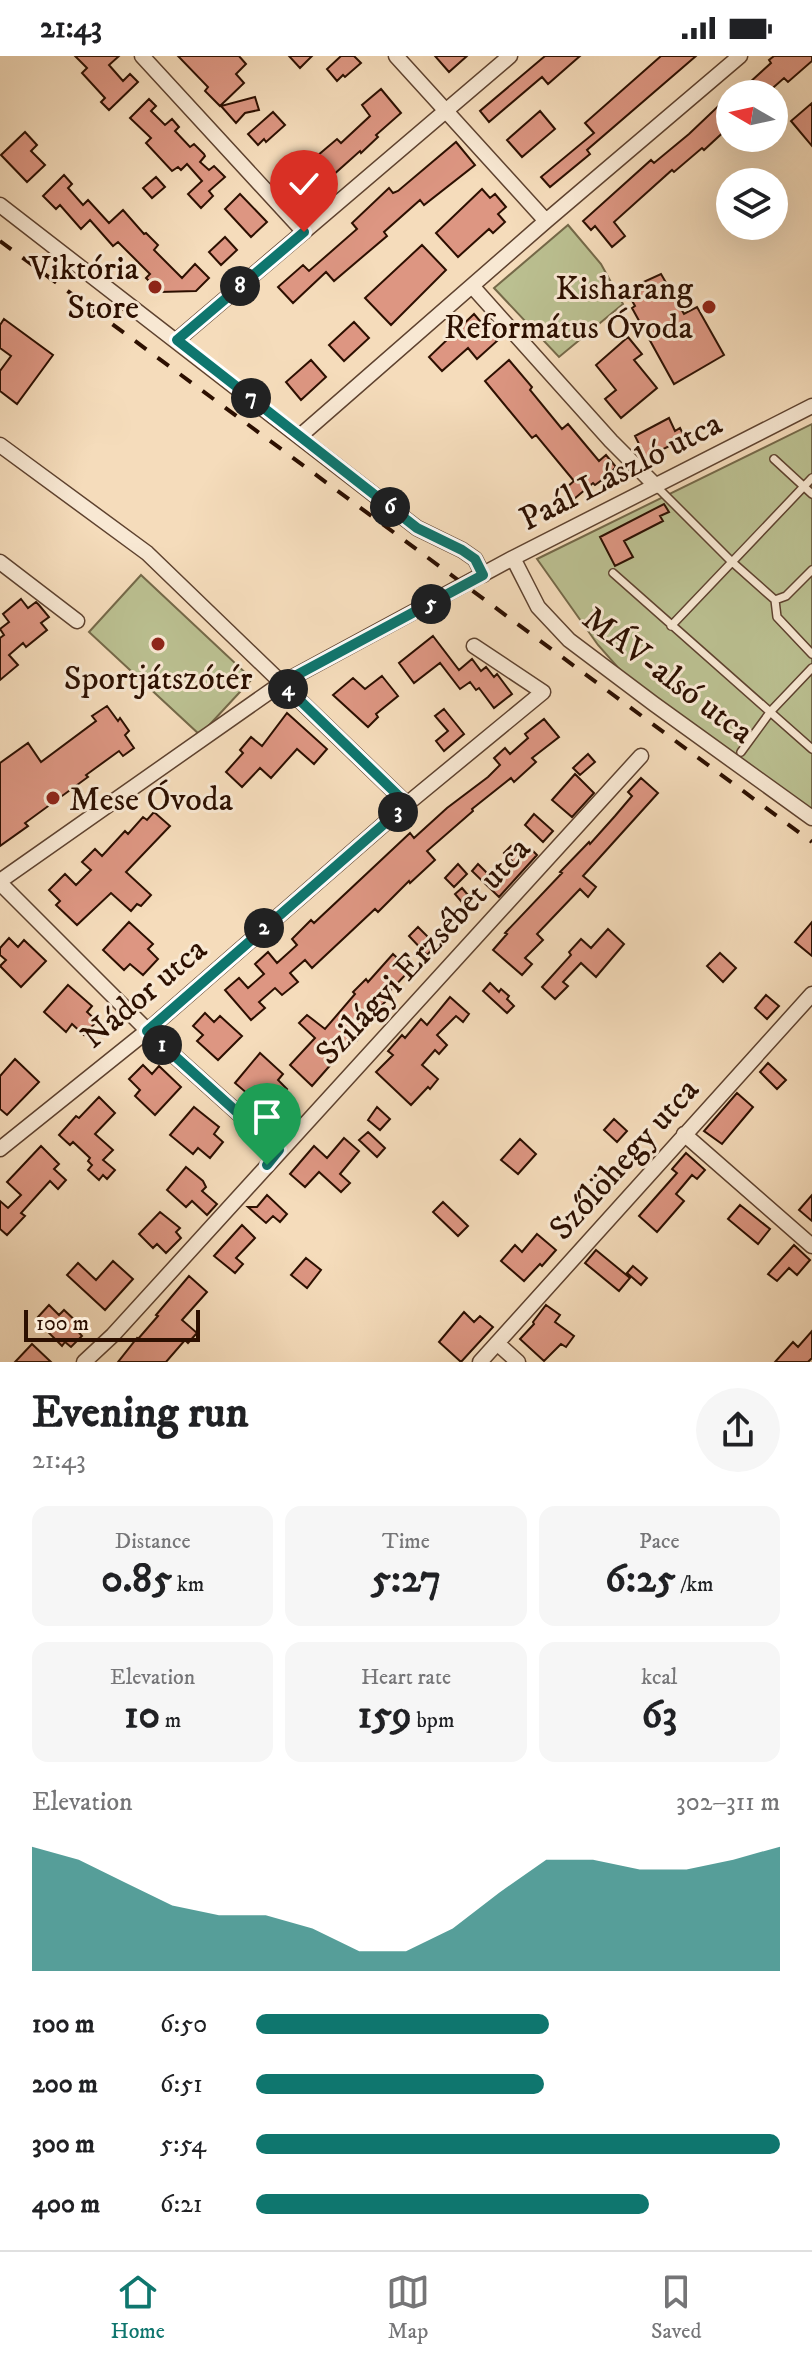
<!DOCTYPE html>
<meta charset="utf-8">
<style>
:root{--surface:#fff;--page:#f6f6f6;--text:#202124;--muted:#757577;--line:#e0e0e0;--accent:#0f766e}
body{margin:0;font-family:"IM FELL DW Pica",serif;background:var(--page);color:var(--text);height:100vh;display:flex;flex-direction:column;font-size:30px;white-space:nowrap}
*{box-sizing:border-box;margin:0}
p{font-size:26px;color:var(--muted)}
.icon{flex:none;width:44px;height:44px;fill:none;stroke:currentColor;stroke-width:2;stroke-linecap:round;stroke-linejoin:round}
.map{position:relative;height:1306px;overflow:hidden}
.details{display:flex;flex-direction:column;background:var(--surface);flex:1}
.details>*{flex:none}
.needle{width:52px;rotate:279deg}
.buttons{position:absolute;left:716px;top:24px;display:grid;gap:16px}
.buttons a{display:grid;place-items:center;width:72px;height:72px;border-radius:50%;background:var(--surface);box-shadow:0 8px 32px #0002;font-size:40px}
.scale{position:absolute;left:24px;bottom:20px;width:176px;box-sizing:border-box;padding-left:8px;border:4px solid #2c0f00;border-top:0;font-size:22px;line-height:28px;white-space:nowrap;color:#2c0f00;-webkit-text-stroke:6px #f8e8d3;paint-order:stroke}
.pin{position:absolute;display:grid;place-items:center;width:68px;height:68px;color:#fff;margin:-82px -34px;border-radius:50% 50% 50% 0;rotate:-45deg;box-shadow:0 0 8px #0007}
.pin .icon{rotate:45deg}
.km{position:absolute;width:40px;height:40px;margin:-20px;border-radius:50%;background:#222;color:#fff;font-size:22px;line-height:40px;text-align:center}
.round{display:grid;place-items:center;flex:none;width:84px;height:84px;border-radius:42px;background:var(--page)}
.summary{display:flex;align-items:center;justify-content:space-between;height:136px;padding:0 32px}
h1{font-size:44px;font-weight:700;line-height:60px}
.metrics{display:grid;grid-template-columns:repeat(3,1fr);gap:12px;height:136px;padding:8px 32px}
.metrics div{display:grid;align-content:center;border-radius:16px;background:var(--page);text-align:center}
.metrics b{font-size:40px;font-weight:700}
.metrics small{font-size:22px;font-weight:400}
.metrics p{font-size:22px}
.chart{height:224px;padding:16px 32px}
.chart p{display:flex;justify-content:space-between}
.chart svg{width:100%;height:144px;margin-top:8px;fill:var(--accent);opacity:.7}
ul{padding:0 32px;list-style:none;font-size:26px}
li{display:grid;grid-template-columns:128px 96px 1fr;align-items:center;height:60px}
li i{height:20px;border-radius:10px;background:var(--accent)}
.status{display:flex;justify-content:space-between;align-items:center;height:56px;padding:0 40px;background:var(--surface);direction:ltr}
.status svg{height:22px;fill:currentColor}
.tab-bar{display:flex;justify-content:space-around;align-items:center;height:112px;border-top:2px solid var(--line);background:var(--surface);font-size:22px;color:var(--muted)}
.tab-bar a{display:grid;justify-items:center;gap:4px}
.tab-bar .current{color:var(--accent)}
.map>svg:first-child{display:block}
</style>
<div class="status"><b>21:43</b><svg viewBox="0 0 49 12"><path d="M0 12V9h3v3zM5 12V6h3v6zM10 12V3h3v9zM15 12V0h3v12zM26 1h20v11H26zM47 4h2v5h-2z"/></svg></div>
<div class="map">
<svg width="812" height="1306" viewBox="0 0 812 1306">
<rect width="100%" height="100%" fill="#f5dcbb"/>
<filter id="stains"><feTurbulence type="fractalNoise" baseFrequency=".0025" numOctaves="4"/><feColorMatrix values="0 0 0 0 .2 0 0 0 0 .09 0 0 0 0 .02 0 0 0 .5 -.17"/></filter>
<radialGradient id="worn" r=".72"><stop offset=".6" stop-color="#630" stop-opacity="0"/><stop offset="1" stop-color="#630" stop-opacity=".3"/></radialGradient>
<!-- green -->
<path fill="#bbc091" stroke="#746848" stroke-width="2" d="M568 169 601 208 623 248 559 301 494 232Z
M812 368V760L652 650 598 589 537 503Z
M141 519 252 623 200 679 89 576Z"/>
<!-- building -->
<path fill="#dd9682" stroke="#2c0f00" stroke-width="2" d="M75 0H119L109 9 123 25 130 18 138 26 109 54 101 46 105 42 82 17 87 12Z
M178 0H239L246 8 236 18 244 27 220 50 205 35 208 31Z
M289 0H312L300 12Z
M341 0H354L361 7 345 21 343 19 337 25 327 13Z
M435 0H467L449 16Z
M545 0H580L548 28 542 21 489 66 480 55Z
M661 0H696L587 94 590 98 550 131 541 121 594 77 585 67Z
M774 0H812V5L788 26 784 22 766 38H737L771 7 769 4Z
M381 33 401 57 376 79 378 81 361 97 360 95 332 120 324 111 298 134 277 111 292 98 304 111 337 83 341 87 370 60 362 49Z
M730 39V70L704 94 702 92 674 116 672 114 614 166 625 180 612 191 595 170 591 174 583 165 651 104 654 107 689 78Z
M255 41 259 54 245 57 236 67 221 50Z
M149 43 156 50 151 55 165 69 172 63 179 71 175 75 190 91 194 88 204 98 205 100 200 106 209 114 214 110 225 121 209 135 213 140 201 152 188 138 202 125 187 108 181 114 178 111 172 115 146 87 151 82 130 62Z
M812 47V90L791 65Z
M540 55 555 73 522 101 507 84Z
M273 56 285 69 266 86 264 83 258 89 248 78Z
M25 76 37 89 31 95 45 109 27 126 1 99Z
M456 86 475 109 424 149 420 144 384 176 387 180 334 225 326 216 293 247 278 231 303 209 309 215 357 173 352 167 389 132 393 137 398 135Z
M64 119 72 128 68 132 83 149 88 144 109 167 123 154 144 178 146 177 158 189 154 194 182 222 195 208 209 222 196 235 160 236 146 222 150 218 118 186 113 190 90 164 81 173 60 149 56 153 43 140Z
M156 121 165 131 152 142 143 132Z
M482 133 490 142 495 138 506 151 498 158 505 166 493 177 489 173 458 201 436 177Z
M240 138 267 166 251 181 225 153Z
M225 181 237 194 221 209 209 196Z
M422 189 446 214 391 269 365 242Z
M661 218 684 258 697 251 724 299 674 328 632 252 635 250 626 234Z
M474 258 497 285 477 303 468 292 442 315 429 301Z
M4 263 53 299 17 348 0 335V315L11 300 0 292V269Z
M354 266 369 282 344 305 329 289Z
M628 281 642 298 634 304 657 332 621 362 605 343 616 334 596 309Z
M311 304 326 321 301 344 286 326Z
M509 304 532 331 530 334 562 373 568 368 599 405 606 399 616 411 613 414 616 417 604 427 602 424 595 429 593 427 574 443 566 432 574 425 536 379 532 382 485 325Z
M669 362 675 375 680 372 685 382 646 402 635 380Z
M664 448 669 456 660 460 663 465 624 485 633 501 615 510 600 481Z
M21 543 28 552 36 546 39 549 49 561 41 567 47 574 26 591 23 587 9 599 18 609 0 624V582L4 579 0 573 9 566 3 558Z
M433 580 459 614 472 603 481 615 486 611 494 621 497 618 512 638 494 652 479 632 476 634 470 626 460 633 440 607 414 627 399 607Z
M382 620 398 640 376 658 378 661 368 671 333 639 353 622 365 633Z
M107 650 118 665 120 662 129 675 125 679 134 692 123 700 119 695 86 719 88 721 25 767 28 770 0 790V707L28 687 41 706 96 665 92 660Z
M444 653 464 678 444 695 436 685 448 675 435 660Z
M287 657 327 693 314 708 297 693 271 722 260 712 242 731 226 716 243 697 240 694 251 681 262 690Z
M544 663 559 681 532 702 536 706 514 726 511 722 472 753 473 755 427 795 435 804 410 827 409 825 378 856 375 853 312 912 305 904 290 917 298 926 282 939 275 932 259 946 265 952 251 964 225 934 239 922 248 932 264 918 255 908 268 896 277 907 297 889 292 883 311 864 314 867 410 777 414 782 447 752 488 721 500 709 494 702 505 692 510 698 528 682 525 678Z
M588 698 595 706 580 719 573 712Z
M575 718 594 737 572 761 552 744Z
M641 722 658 737 583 820 596 831 588 841 580 833 537 878 543 884 525 902 532 908 522 919 493 894 507 878 505 877 562 817 560 816 589 786 590 788 615 760 632 740 628 736Z
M154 756 170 770 126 816 151 839 141 850 137 848 131 855 111 837 77 869 56 849 60 845 49 834 65 818 76 829 91 814 82 806 95 793 102 800 125 775 128 778 143 761 147 764Z
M534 758 553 775 543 786 525 769Z
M511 790 524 802 532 794 537 799 499 841 472 815 478 808 496 826 514 807 504 797Z
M458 808 467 818 454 831 445 822Z
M462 832 473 845 466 851 455 838Z
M129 866 153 888 148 893 158 903 143 919 130 908 124 914 103 894Z
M812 866V900L795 886Z
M418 871 436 889 427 899 409 880Z
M608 873 624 888 596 921 581 907 563 926 568 930 555 943 542 931 571 899 569 896 581 883 591 892Z
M9 882 18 891 24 884 46 905 21 931 0 910 6 904 0 899V892Z
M720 897 736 912 723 926 707 910Z
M393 898 410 914 388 937 391 940 368 963 372 966 357 984 355 981 312 1030 290 1009 315 982 299 967 307 959 325 973 355 938 353 936 366 923 368 926Z
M490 927 499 936 501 933 509 940 507 943 514 950 507 957 483 935Z
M68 929 92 950 87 956 97 965 84 979 72 968 66 976 44 956Z
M766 939 779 950 767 963 755 952Z
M450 941 469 958 463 966 456 960 437 979 447 989 439 998 435 994 422 1009 438 1023 430 1033 428 1031 411 1049 376 1016 393 999 388 995 402 979 405 982 421 963 427 969Z
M205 957 214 966 220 960 242 980 218 1004 197 985 203 979 193 970Z
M260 997 283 1018 278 1024 287 1033 273 1050 260 1040 256 1045 235 1027Z
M15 1003 39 1026 7 1059 0 1053V1020Z
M768 1007 786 1024 777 1033 760 1016Z
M143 1009 152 1018 159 1010 181 1031 155 1059 135 1040 140 1034 129 1023Z
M737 1037 753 1051 722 1088 704 1075Z
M99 1041 115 1057 95 1078 113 1094 103 1104 115 1114 107 1123 103 1119 99 1124 88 1114 92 1109 88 1105 90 1102 73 1086 70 1089 59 1079 76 1060 79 1062Z
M194 1051 219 1071 214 1078 223 1086 210 1102 198 1092 193 1098 170 1079Z
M377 1051 390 1063 380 1074 368 1064Z
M614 1063 627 1075 617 1086 604 1074Z
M368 1076 385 1092 377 1101 359 1084Z
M344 1082 359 1095 340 1118 350 1127 341 1136 319 1116 305 1131 290 1118 314 1090 327 1102Z
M520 1083 536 1098 518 1118 501 1104Z
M41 1090 59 1108 54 1113 66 1124 58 1133 50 1125 21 1157 25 1160 7 1179 0 1173V1145L8 1152 21 1139 7 1126Z
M686 1097 705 1114 697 1123 692 1119 676 1138 684 1145 657 1176 639 1160 677 1117 672 1113Z
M186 1111 203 1125 206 1131 202 1135 217 1148 207 1159 192 1145 186 1151 167 1134Z
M267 1139 287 1158 280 1166 273 1160 266 1167 248 1151H257Z
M812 1139V1165L799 1154Z
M443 1146 468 1170 458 1180 433 1156Z
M740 1149 770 1173 758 1188 728 1163Z
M160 1156 180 1172 176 1176 181 1182 166 1197 157 1188 153 1192 139 1178Z
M242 1169 255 1182 236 1202 243 1208 235 1217 214 1200Z
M537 1178 556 1194 542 1210 540 1208 524 1225 501 1205 515 1189 522 1196Z
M794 1189 810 1204 797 1219 789 1212 777 1225 768 1218Z
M596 1194 630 1222 619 1235 585 1207Z
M306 1202 321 1214 307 1232 291 1219Z
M113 1205 133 1223 105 1254 67 1219 78 1207 96 1224Z
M633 1210 647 1222 641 1229 627 1217Z
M189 1220 207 1236 182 1264 197 1277 188 1287 185 1284 166 1306H118L137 1282 138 1283 158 1260 156 1259Z
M49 1249 59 1259 64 1254 79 1268 75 1272 82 1280 71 1291 65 1286 62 1290 49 1277 52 1273 38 1261Z
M546 1249 560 1259 555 1266 574 1280 566 1291 561 1288 544 1305 520 1283 534 1268 533 1266Z
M464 1256 474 1266 480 1260 493 1271 461 1306 439 1286Z
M812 1275V1302L808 1306H775L793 1286 798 1291Z
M32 1288 51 1306H15Z"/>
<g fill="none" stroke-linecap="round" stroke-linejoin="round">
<!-- service casing -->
<g stroke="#5e422f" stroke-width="10">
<path id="service" d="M774 403 812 438
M656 430 731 505 775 544 777 561 812 598
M613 517 812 693
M775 544 786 540 812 514
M671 570 812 422
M741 696 771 655 812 612"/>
</g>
<!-- minor casing -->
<g stroke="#5e422f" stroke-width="17">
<path id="minor" d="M142 0 304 176
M396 0 546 165
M0 149 417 472 462 494 475 503 483 519
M472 230 611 385 656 430
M177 284 510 0
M300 380 546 165 740 0
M0 389 147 497 407 748
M513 502 538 551 569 584 654 648 812 762
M0 506 77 565
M0 825 282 627 513 502 812 350
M0 827 158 985 279 1094
M684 1078 812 1190
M0 1093 147 975 407 748 543 636 474 590
M497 1287 518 1306
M84 1306 113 1279 641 700
M480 1306 812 938"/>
</g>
<!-- service -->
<use href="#service" stroke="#f8e8d3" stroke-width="7"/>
<!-- minor -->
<use href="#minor" stroke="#f8e8d3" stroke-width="14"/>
<!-- rail -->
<path stroke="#2c0f00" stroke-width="4" stroke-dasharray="14 14" stroke-linecap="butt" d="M0 185 812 786"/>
</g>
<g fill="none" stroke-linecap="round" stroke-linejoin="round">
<!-- route casing -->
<g stroke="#fff" stroke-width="16">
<path id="route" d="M267 1109 279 1094 147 975 407 748 282 627 483 519 475 503 462 494 417 472 177 284 304 176"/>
</g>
<!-- route -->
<use href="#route" stroke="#0f766e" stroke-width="10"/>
</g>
<!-- markers -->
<g fill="#8f2418" stroke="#f8e8d3" stroke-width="3">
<circle cx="155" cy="231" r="8"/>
<circle cx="709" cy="251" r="8"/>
<circle cx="158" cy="588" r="8"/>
<circle cx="53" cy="742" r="8"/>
</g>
<g text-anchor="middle" stroke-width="6" stroke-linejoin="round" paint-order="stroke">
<!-- poi labels -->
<g font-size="34" fill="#2c0f00" stroke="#f8e8d3" text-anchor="end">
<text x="139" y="223">Viktória<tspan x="139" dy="39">Store</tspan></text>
<text x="693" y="243">Kisharang<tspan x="693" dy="39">Református Óvoda</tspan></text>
<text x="158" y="633" text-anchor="middle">Sportjátszótér</text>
<text x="69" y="754" text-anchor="start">Mese Óvoda</text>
</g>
<!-- street labels -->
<g font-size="34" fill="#2c0f00" stroke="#f8e8d3">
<text transform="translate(620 414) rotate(-27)" y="12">Paál László utca</text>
<text transform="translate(669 618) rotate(37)" y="12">MÁV-alsó utca</text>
<text transform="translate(422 894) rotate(-47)" y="12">Szilágyi Erzsébet utca</text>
<text transform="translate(143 936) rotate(-40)" y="12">Nádor utca</text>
<text transform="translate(623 1102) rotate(-48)" y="12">Szőlöhegy utca</text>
</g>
</g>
<rect width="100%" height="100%" filter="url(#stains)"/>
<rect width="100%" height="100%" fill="url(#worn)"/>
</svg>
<div class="buttons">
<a><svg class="needle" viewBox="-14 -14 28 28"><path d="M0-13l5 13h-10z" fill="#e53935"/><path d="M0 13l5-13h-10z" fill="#757577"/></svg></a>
<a><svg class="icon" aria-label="layers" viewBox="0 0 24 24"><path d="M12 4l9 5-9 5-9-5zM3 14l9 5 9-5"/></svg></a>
</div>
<div class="scale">100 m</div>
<div class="pin" style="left:267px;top:1109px;background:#1e9e55"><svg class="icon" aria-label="arrive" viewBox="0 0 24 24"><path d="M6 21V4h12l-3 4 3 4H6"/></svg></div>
<div class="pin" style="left:304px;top:176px;background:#d93025"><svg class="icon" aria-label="check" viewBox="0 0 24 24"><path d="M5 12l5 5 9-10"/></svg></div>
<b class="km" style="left:162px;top:989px">1</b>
<b class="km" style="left:264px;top:872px">2</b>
<b class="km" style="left:398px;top:756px">3</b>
<b class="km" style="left:288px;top:633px">4</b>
<b class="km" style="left:431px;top:548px">5</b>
<b class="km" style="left:390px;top:451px">6</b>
<b class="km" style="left:251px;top:342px">7</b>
<b class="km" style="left:240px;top:230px">8</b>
</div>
<section class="details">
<div class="summary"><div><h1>Evening run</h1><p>21:43</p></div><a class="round"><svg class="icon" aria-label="share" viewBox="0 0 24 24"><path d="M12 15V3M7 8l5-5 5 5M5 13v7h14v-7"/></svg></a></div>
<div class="metrics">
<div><p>Distance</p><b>0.85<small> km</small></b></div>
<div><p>Time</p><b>5:27</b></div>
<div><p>Pace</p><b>6:25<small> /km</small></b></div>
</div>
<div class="metrics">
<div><p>Elevation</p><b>10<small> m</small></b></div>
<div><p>Heart rate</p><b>159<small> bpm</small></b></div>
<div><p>kcal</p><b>63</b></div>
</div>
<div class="chart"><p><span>Elevation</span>302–311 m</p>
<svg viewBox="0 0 160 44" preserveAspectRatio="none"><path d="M0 44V6L10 10L20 17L30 24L40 27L50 27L60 31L70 38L80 38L90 31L100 20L110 10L120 10L130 13L140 13L150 10L160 6V44z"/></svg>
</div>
<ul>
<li><b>100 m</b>6:50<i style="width:56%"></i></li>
<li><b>200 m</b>6:51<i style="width:55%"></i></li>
<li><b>300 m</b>5:54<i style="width:100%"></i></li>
<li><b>400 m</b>6:21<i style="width:75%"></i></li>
</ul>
</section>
<nav class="tab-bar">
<a class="current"><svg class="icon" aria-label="home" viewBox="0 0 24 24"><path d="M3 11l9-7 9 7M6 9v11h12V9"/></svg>Home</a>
<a><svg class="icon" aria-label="map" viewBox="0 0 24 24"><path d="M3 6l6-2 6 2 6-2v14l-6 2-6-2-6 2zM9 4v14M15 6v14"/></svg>Map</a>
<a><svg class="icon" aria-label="saved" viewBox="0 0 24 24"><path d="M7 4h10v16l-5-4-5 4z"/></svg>Saved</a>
</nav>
